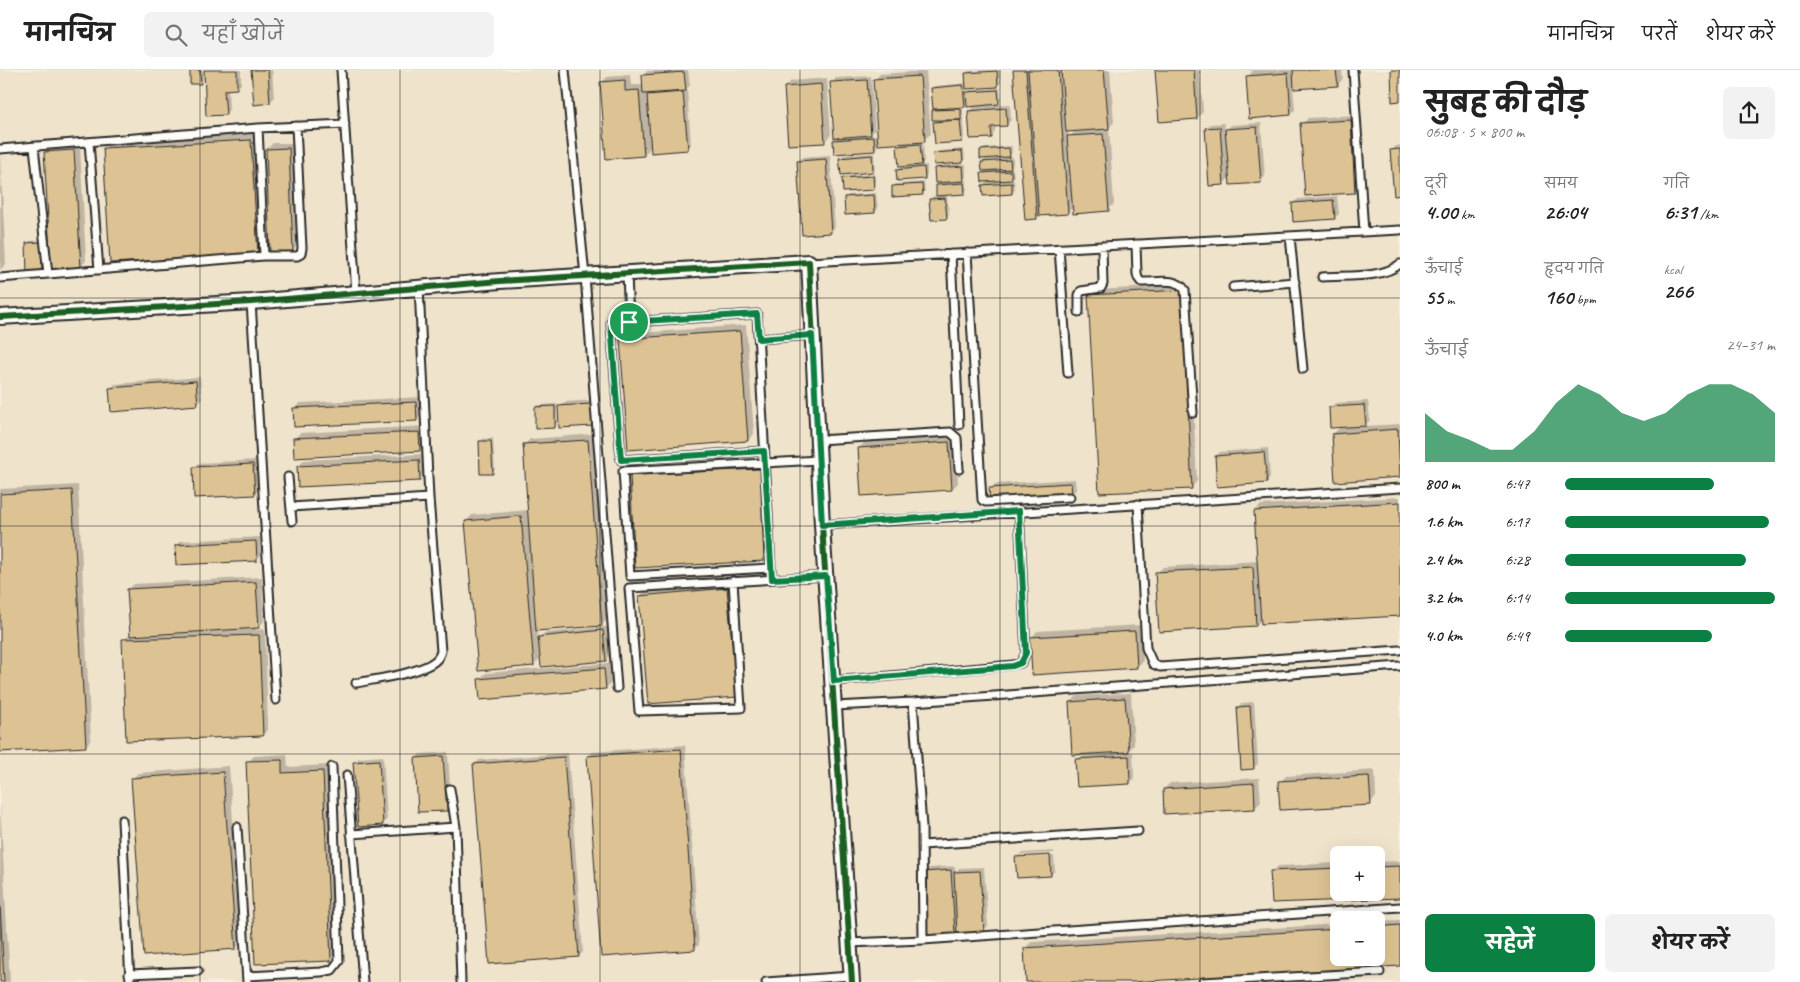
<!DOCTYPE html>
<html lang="hi">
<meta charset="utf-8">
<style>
:root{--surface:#fff;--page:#f2f2f2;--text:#222;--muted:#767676;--line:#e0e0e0;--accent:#0b8043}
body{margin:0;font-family:Caveat,"Playpen Sans Deva",sans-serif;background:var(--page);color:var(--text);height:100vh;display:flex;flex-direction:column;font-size:19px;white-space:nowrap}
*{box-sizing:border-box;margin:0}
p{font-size:16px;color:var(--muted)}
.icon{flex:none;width:28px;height:28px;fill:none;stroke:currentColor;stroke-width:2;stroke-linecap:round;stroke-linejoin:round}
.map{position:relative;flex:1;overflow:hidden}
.panel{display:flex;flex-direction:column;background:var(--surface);width:400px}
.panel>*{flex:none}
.tools{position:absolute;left:1330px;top:776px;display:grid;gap:10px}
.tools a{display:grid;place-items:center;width:55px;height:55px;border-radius:8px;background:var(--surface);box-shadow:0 5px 20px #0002;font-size:25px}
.pin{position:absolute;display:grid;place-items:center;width:42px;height:42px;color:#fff;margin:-21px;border:2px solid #fff;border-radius:50%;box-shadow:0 1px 5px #0007}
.round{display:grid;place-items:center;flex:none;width:52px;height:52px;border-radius:8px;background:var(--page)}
.overview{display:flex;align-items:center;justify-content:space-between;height:85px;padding:0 25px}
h1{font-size:28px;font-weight:700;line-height:38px}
.stats{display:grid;grid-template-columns:repeat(3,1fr);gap:8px;height:85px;padding:5px 25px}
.stats div{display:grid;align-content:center}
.stats b{font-size:21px;font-weight:700}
.stats small{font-size:14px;font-weight:400}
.stats p{font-size:14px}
.chart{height:140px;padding:10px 25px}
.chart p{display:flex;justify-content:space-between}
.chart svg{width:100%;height:90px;margin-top:5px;fill:var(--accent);opacity:.7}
.primary-button{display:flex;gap:10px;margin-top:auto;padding:10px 25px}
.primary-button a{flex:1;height:58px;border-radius:8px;background:var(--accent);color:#fff;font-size:20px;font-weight:700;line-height:58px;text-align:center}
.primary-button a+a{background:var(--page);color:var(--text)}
ul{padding:0 25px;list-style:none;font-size:16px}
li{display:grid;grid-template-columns:80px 60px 1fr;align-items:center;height:38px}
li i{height:12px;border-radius:6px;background:var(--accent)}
header{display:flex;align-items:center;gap:30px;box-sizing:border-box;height:70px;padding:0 25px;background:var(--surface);border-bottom:1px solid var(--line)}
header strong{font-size:24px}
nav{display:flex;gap:28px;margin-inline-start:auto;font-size:18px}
.search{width:350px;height:45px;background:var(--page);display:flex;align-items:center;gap:12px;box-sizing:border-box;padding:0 18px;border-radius:8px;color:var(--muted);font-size:19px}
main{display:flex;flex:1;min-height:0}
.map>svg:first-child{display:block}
</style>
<header>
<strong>मानचित्र</strong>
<div class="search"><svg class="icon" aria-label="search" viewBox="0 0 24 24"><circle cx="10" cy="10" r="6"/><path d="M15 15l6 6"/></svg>यहाँ खोजें</div>
<nav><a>मानचित्र</a><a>परतें</a><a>शेयर करें</a></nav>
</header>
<main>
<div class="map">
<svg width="1400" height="912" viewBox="0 0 1400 912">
<rect width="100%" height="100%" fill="#f7f1e3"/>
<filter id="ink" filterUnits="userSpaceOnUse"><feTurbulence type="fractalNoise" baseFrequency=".02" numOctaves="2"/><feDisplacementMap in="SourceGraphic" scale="10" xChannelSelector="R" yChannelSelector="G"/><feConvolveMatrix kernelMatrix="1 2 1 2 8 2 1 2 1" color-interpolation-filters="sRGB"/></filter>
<g filter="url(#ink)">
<!-- built -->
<path fill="#efe3cb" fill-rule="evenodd" d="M0 0H1400V912H0ZM1339 785H1376V822H1339ZM1339 850H1376V888H1339Z"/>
<!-- shadow -->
<path fill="#0003" fill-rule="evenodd" d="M191 0H203V10L200 13Z
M206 0H241V14L237 18H228L229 40 225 44Z
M252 0H272L274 28 270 32Z
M666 0H688L690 16 687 18 691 75 687 79 651 77 644 85 601 13 607 7 630 5 631 15H644L643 6 647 1Z
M1000 0 1001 13 998 15 966 18V23L970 20 1000 18 1001 30 997 35 1010 34 1011 50 1007 55 995 56V62L991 67 969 41 976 35 968 32 963 35V46L960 49 963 48 964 68 961 71 934 53 938 49 933 40 932 18 935 16 967 13 966 4 969 1Z
M1015 0H1110L1114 52 1109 58 1114 134 1108 140 1074 136 1068 142 1040 144 1036 148ZM1068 61H1075L1069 67Z
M1156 0H1200L1203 42 1197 48Z
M1248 0H1342L1343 9 1337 15 1293 18 1295 40 1290 44 1248 6 1253 1Z
M926 1 931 64 923 70 924 91 919 96 927 95V105L925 108 898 100 902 95 899 77 903 72 877 74V77L875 79 835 71 839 66 832 13 836 8 871 6 875 60 870 65H878L874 10 880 4Z
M827 8 831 65 825 71 785 17 791 11Z
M1356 45 1361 115 1355 121 1302 54 1308 48Z
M1224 53 1225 61 1231 55 1261 53 1265 107 1260 111 1230 107 1224 113 1210 115 1206 59 1210 54Z
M257 64 264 177 258 183 104 79 110 73Z
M273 73H295L299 174 293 180 267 79Z
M80 75 86 191 80 197 46 82 52 76Z
M1400 75V124L1392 80 1396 76Z
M1012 76V83L1007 88 1013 87V95L1009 99H1013L1014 106 1009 111H1014L1015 120 1012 123 983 115 988 110 982 104 986 99 982 92 987 87 981 81 984 78Z
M964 79 965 89 962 92 934 84 937 81Z
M0 81 6 194 0 200Z
M874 83 875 99 873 101 841 88 843 85Z
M830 85 835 157 830 162 798 91 803 87Z
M966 94V107L962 111H967V120L964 123 947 124 949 145 946 148 931 129 933 126H938L937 115 941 111 935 99 938 96Z
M875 104 876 116 873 119 844 109 846 106Z
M924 112 925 121 922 124 893 117 896 114Z
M876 123 878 139 875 142 845 128 848 125Z
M1337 126 1339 144 1334 148 1293 133 1298 129Z
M43 170 44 199 42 202 27 173 30 171Z
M1187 215 1197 411 1191 418 1090 226 1096 220Z
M746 255 754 364 748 370 621 270 627 264Z
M200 307 202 329 197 334 110 319 115 314Z
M422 327 423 343 417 350 294 339 300 333Z
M595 330 597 350 592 355 559 337 564 332Z
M1368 331 1370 350 1364 356 1400 354V406L1336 411 1333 364 1341 356 1330 338 1335 333Z
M557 334V354L555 357 536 337 539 335Z
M425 356 426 374 419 380 294 369 300 363Z
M594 364 608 549 599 557H607L610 585 605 590 541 587 534 595 466 451 472 445 529 440 524 375 530 369ZM595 555 596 558 544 563 538 568 537 559Z
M955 367 958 413 952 419 859 378 865 372Z
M493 368 495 400 492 402 480 372 483 369Z
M1268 378 1270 408 1266 412 1216 386 1220 382Z
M425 384 426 403 419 409 298 397 304 390Z
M257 390 258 420 254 424 194 397 199 393Z
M765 393 770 484 764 490 631 406 637 400Z
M1075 409 1076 420 1071 424 991 418 995 414Z
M78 415 91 670 85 676 0 680V419Z
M1400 427V544L1262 549 1256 555 1157 503 1163 497 1258 491 1255 441 1261 435Z
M260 467 261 485 256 490 176 476 180 471Z
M262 507 264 551 256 560 265 559 268 659 262 665 124 570 131 564 128 520 134 514Z
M733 513 742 620 736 626 640 526 646 520Z
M1141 555 1143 591 1137 597 1031 568 1037 561Z
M610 593 612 612 606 618 479 609 486 603Z
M1131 623 1134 675 1126 683 1133 682 1134 709 1130 713 1077 690 1083 684 1071 632 1077 626Z
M1254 632 1258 694 1253 698 1238 637 1242 633Z
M685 675 699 875 694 879 588 686 592 682Z
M448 682 451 735 447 739 416 688 420 684Z
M568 683 583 882 579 886 475 694 479 690Z
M287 684 288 697 328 695 336 883 330 889 248 692 254 686Z
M383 686 387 749 383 754 355 692 359 688Z
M229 696 242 872 236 878 132 709 138 703Z
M1375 700 1376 727 1370 733 1280 712 1286 706Z
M1259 708 1261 732 1255 738 1164 719 1170 713Z
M0 732 10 912H0Z
M1054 781V783L1020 785V788L1054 786 1055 800 1051 805 1017 787 1021 783Z
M1400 791V827L1273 832 1272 802 1278 796 1339 793V822H1376V792Z
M955 796V803L959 798 984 797 988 856 983 861 958 858 954 863 924 802 929 798Z
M1400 850V895L1111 912H1027L1025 878 1031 872 1339 854V888H1376V851Z"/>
<!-- building -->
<path fill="#ddc393" stroke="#2b2b2b" d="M190 0H200L201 14H190Z
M204 0H237V19L224 20 226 45 206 46Z
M251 0H268L270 33 254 35Z
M1013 0H1026L1037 149 1025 150Z
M1028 0H1058L1068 144 1039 146Z
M1061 0H1104L1109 59 1066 62Z
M1155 0H1194L1197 49 1159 52Z
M1293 0H1336L1338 16 1294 19Z
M1391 0H1400V31L1392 32Z
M997 1 998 17 966 19 965 3Z
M684 2 686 21 643 24 642 5Z
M1288 3 1291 45 1249 49 1246 6Z
M920 6 925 72 878 75 873 9Z
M625 10V21L639 20 644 86 606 89 600 12Z
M867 10 871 65 834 68 830 12Z
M821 14 825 73 788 75 784 17Z
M963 15 965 37 933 39 931 18Z
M998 20 999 34 967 37 966 22Z
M683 22 688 80 651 83 647 25Z
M1006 38 1007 56 991 57 992 68 970 69 968 41Z
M961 39V50H932V40Z
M960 50 962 72 935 74 933 52Z
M1351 50 1355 123 1305 126 1300 53Z
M1220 57 1224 115 1209 116 1205 58Z
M1257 57 1261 113 1230 115 1225 59Z
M1103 64 1109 141 1073 144 1067 66Z
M874 67 875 81 834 84 833 70Z
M251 70 258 185 110 193 103 78Z
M920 74 922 95 899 97 897 76Z
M289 78 293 182H270L266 79Z
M1009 78 1010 87 980 89V80Z
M1400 79V125L1394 126 1390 80Z
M74 80 81 198 51 199 44 82Z
M962 81 963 93 934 95 933 83Z
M872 85 873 102 841 105 839 88Z
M826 89 831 163 802 165 797 91Z
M1010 90 1011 99 982 101 981 92Z
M963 96 964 111 935 113 934 98Z
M924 97 925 109 897 111 896 100Z
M1011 101 1012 110 982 112 981 103Z
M873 106 874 120 843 122 842 108Z
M964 113 965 124 936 126V115Z
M1012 113V124L983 126 982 115Z
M922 114 923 125 892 127V116Z
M874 125 875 143 845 145 844 127Z
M945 128 947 149 931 150 929 129Z
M1333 130 1335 149 1293 152 1292 133Z
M41 172 42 203 27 204 26 173Z
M1182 220 1192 419 1099 423 1088 225Z
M740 261 748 371 628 380 620 269Z
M196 311 198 335 111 342 109 318Z
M416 332 417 351 294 357 293 338Z
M591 334 593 356 559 358 558 336Z
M1364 335 1366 356 1330 358 1329 337Z
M555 336V358L535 359V337Z
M1398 359 1400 407 1335 412 1332 364Z
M419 362 420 381 294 388 293 368Z
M588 370 602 556 536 561 523 374Z
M479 371H491L493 404H480Z
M949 372 952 420 861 426 858 378Z
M1264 382 1267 413 1217 417 1215 386Z
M419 390 420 411 298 417 297 396Z
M253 394 255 425 194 428 193 397Z
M760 399 764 491 635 498 630 405Z
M1071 413 1072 425 990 430 989 418Z
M72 420 86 677 0 682V424Z
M1400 432V546L1261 554 1254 441Z
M521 446 534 596 478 601 465 451Z
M256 471 257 491 176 495 175 475Z
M1253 497 1256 556 1159 562 1155 502Z
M256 512 259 558 130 566 127 519Z
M727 518 737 627 648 634 639 526Z
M603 560 606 591 541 597 538 567Z
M1135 561 1137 598 1032 605 1030 567Z
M259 565 263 666 126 671 122 569Z
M604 598 606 619 480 630 478 609Z
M1125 628 1129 682 1072 685 1069 632Z
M1250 636 1254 699 1241 700 1237 637Z
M681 679 695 880 601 887 587 686Z
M443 686 447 741 418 742 415 688Z
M1129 686 1130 714 1077 717 1075 689Z
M564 687 579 887 489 894 473 694Z
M282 690V703L323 701 331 891 255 894 246 691Z
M379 690 383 755 358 757 353 692Z
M223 702 236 879 144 886 131 708Z
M1369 706 1371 735 1280 740 1278 711Z
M1254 713 1255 739 1164 744 1163 719Z
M1050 785 1051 806 1017 808 1015 787Z
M1400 796V828L1272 833 1270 801 1339 798V822H1376V797Z
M951 800 955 864 927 865 923 802Z
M980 801 984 862 957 864 954 802Z
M0 835 4 912H0Z
M1400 855V896L1131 912H1026L1024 878 1339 859V888H1376V857Z"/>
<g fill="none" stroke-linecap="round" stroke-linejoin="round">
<!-- service casing -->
<g stroke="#2b2b2b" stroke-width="11">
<path id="service" d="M341 0 356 223
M565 0 585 206 617 618
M1353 0 1364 162
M89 72 99 200
M34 77 48 204 264 186 258 58
M0 79 258 58 345 54
M1290 166 1303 299
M1136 174 1137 204 1138 208 1141 212C1155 213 1176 206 1185 220L1193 343
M1059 178 1068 303
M967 183 982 430 986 432 1070 427
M951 184 959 355
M264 186H297L301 184 302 178 296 56
M809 192 1400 160
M627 203 629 252 757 244 771 498
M1322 207C1345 205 1382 209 1400 194
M0 208 48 204
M1233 217 1295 212
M251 232 276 630
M1079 242V225L1081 221 1101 218 1103 214 1102 176
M629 252 611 253 621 390 764 381
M759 269 812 265
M818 370 950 362 957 368 959 399
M288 407 292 451
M1138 434 1146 578 1153 594 1160 597 1400 580
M291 437 429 428
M822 455 1400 418
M772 509 771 498 630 506 623 401 819 390
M733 511 741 638 639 641 629 518 826 506
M834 611 1013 595 1021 593 1026 583 1019 441
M356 613C376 609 421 603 435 591 439 588 440 585 441 581L429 428 419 217
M913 632 922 757 923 870
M835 636 913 632 1400 596
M347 705 363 912
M450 719 456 757 461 912
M122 750 130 912
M237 757 247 912
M351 764 456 757
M922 775 1138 761
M849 873 923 870 1400 837
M129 904 198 901
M247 906 321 902 332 900 339 891 332 697
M766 912 851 906
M1203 912 1380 902"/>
</g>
<!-- minor casing -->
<g stroke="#2b2b2b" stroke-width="18">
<path id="minor" d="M0 247 251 232 500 211 809 192 822 455 852 912"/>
</g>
<!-- service -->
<use href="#service" stroke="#fdfcf7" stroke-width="7"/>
<!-- minor -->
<use href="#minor" stroke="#fdfcf7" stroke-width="14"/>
<!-- cycleway casing -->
<g stroke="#fdfcf7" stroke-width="9">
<path id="cycleway" d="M0 247 251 232 500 211 809 192 822 455 852 912"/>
</g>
<!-- cycleway -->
<use href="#cycleway" stroke="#1b5e20" stroke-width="6"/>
</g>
</g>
<g fill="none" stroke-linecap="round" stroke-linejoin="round" filter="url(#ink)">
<!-- route casing -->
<g stroke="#fff" stroke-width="10">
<path id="route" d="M757 244 759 269 812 265 822 455 1019 441 1026 583 1021 593 1013 596 834 611 826 506 772 509 764 381 621 390 611 253Z"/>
</g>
<!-- route -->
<use href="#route" stroke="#0b8043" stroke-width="6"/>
</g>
<!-- grid -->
<path fill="none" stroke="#2b2b2b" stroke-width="1" stroke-opacity="0.55" d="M200 0V912M400 0V912M600 0V912M800 0V912M1000 0V912M1200 0V912M0 228H1400M0 456H1400M0 684H1400"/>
</svg>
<div class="tools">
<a>+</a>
<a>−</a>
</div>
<div class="pin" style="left:629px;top:252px;background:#1e9e55"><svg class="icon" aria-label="arrive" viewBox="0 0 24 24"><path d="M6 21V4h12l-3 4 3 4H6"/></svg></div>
</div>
<section class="panel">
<div class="overview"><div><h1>सुबह की दौड़</h1><p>06:08 · 5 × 800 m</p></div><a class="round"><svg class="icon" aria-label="share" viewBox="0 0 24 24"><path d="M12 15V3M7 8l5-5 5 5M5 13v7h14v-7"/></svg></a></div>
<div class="stats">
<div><p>दूरी</p><b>4.00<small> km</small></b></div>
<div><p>समय</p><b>26:04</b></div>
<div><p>गति</p><b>6:31<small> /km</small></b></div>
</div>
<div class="stats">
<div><p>ऊँचाई</p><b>55<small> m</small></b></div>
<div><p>हृदय गति</p><b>160<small> bpm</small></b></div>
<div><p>kcal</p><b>266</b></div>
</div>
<div class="chart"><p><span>ऊँचाई</span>24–31 m</p>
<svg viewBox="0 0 160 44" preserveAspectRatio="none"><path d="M0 44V20L10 29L20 33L30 38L40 38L50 29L60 15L70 6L80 11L90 20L100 24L110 20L120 11L130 6L140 6L150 11L160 20V44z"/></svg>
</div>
<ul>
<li><b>800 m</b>6:47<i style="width:71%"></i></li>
<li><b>1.6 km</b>6:17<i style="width:97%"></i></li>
<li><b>2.4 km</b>6:28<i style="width:86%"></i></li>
<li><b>3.2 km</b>6:14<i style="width:100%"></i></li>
<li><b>4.0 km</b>6:49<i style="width:70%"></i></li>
</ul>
<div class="primary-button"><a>सहेजें</a><a>शेयर करें</a></div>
</section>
</main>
